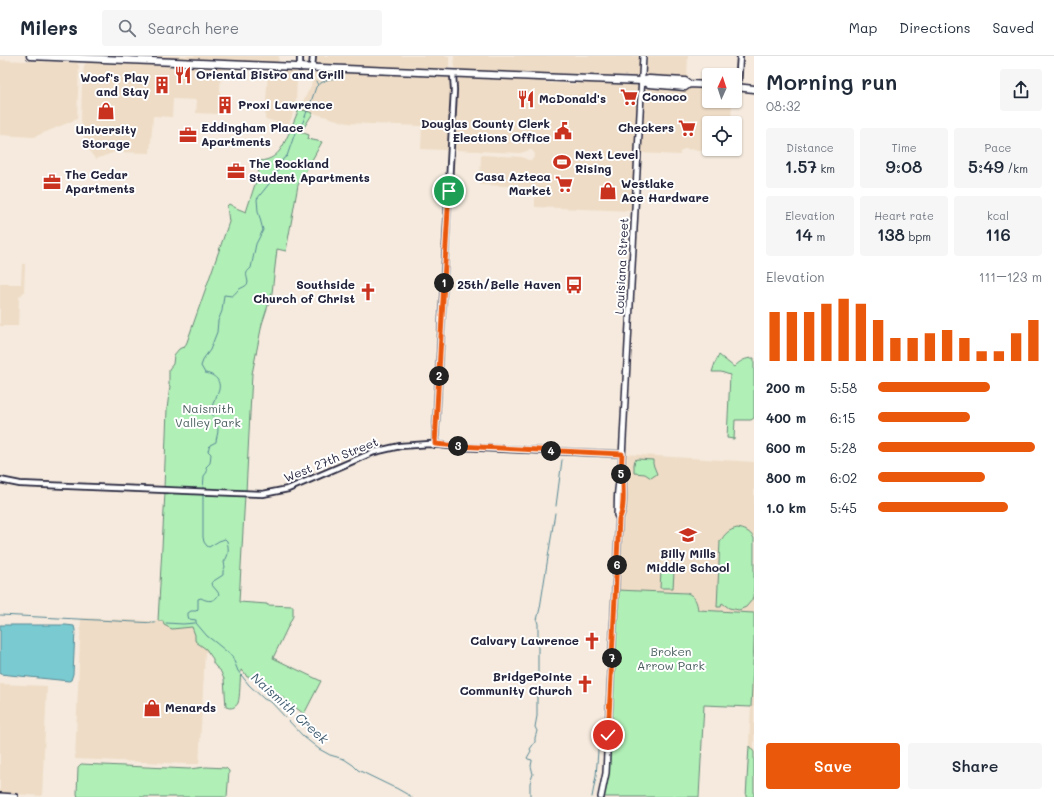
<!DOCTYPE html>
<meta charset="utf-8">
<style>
:root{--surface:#fff;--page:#f6f6f7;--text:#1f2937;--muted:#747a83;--line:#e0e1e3;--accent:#ea580c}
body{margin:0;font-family:Mali,sans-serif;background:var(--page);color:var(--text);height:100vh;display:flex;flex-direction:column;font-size:15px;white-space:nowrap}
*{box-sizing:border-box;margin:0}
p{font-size:13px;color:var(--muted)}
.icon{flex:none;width:22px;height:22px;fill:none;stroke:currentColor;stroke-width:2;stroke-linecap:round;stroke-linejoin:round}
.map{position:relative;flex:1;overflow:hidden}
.side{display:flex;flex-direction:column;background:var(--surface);width:300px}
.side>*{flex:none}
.needle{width:26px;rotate:3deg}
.buttons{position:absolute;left:702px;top:12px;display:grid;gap:8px}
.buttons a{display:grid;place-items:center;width:40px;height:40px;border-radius:4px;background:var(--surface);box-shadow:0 1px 3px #0004;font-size:20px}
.pin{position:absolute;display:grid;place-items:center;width:34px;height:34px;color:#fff;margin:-17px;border:2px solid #fff;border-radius:50%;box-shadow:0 1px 4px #0007}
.km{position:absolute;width:20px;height:20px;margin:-10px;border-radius:50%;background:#222;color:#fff;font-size:11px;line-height:20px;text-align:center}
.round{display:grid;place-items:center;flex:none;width:42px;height:42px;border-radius:4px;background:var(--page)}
.summary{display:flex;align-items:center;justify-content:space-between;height:68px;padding:0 12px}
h1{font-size:22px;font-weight:600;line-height:30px}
.metrics{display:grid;grid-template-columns:repeat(3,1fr);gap:6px;height:68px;padding:4px 12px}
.metrics div{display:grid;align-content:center;border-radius:4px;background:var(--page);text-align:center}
.metrics b{font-size:17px;font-weight:600}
.metrics small{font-size:11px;font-weight:400}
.metrics p{font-size:11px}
.chart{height:112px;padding:8px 12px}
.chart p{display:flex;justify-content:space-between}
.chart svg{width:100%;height:72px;margin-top:4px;stroke:var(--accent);stroke-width:6}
.cta{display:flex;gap:8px;margin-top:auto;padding:8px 12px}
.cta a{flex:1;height:46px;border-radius:4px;background:var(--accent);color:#fff;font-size:16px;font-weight:600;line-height:46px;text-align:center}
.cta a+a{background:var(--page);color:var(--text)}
ul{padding:0 12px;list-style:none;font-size:13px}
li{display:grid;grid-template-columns:64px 48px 1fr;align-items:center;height:30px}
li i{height:10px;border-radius:5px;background:var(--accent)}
header{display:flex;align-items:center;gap:24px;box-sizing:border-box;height:56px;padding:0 20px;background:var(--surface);border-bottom:1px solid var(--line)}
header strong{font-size:19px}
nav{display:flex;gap:22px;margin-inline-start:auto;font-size:14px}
.search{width:280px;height:36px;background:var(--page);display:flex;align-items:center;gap:10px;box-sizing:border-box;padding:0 14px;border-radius:4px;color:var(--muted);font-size:15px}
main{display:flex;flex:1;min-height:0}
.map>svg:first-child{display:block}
</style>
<header>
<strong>Milers</strong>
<div class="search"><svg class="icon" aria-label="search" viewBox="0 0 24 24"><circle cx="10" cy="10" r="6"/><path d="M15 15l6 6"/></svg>Search here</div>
<nav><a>Map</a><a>Directions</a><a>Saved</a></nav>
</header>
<main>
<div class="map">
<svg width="754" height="741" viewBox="0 0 754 741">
<rect width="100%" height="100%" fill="#f5eadd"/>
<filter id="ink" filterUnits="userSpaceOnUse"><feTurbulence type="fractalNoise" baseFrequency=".025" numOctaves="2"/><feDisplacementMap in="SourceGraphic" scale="8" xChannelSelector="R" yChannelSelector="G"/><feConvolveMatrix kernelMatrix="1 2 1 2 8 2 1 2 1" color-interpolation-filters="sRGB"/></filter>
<g filter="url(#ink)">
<!-- built -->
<path fill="#eedcc6" d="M122 0H279L278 7Z
M314 0H449V10L448 12 446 13 316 8 314 7Z
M454 0H640L639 18 636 20 458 14 455 12Z
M648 0H688L687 22 686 23 646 20 645 18 646 11Z
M0 4 77 7 79 10 77 63 34 81 0 79Z
M87 7 221 12 219 58 196 57 197 44 173 43 172 61 154 60 153 61 150 97 115 96 96 103 92 99 86 87 83 79 81 64 82 30 84 10 85 8Z
M268 14 294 15 297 17V19L296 46 292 61 288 70 277 66 265 63Z
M316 16 449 22 451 25 452 47 449 93 446 94 421 93 422 70 348 67 299 53 311 30 313 19Z
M459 22 541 25 548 27 576 28 579 27 635 29 637 30 638 41 633 155 535 151V131L480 129 481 99 522 101 528 104H531L533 103 535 98 533 95 530 94 520 97 456 94 454 93 453 91 457 26Z
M649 30 709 34V45H732L731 67H709V93H729V96L684 93 680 96V99L640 97 646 35 647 32Z
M22 208H25L24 236 19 241 18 270H0V228H21Z
M624 398 754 406V557L698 554 696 545 694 541 687 537 617 534 623 477 624 442Z
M81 562 238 569 237 597 205 596 199 708H187L75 703Z
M754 586V741H746L751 651Z
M0 628 47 630 42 740 0 737Z"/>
<!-- green -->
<path fill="#b0efb6" stroke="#698878" d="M299 53 313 57 301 76 309 79 308 83 322 86 298 129 286 195 277 193 272 237 262 268 252 318 246 436 164 432 167 353 170 330 169 329V313L173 308 174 299 179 293 183 291 184 292 187 286 229 166 227 150 229 148 236 152 246 156 258 119 260 105C278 103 282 92 289 77 292 69 296 61 299 53Z
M719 299 734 311C740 305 745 302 754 302V362L751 364H735L734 383 727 382 730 319 721 316H712L715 307Z
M638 403 653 404V408L657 418 651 422 645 418 634 417V408L635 404Z
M165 436 245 439 239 546 267 548V549L293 550V560L273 602 321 625 304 658 266 629 263 628 253 621H247L244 616 241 614C240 622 240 642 238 647 235 652 231 653 226 651L224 623 220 614 216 611 213 607V603L206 593 196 586 195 584V579L192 571 172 573 164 569 163 565H158Z
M737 472C745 473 750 476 754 482V530L753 540 752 544 746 551 739 554 729 552 722 547 721 551H717L720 485H721C724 478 729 474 737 472Z
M661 515 674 516 673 532H660Z
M617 534 687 537C695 540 697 546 698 554L754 557V586L751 651 704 649 699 741H603L608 719Z
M749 690 754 696V741H746Z
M81 708 189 713 206 711 226 712 229 715 227 741H78L77 738 78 711Z"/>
<!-- water -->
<path fill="#7acbd1" stroke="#578795" d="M0 569H66L74 570 75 574 73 618 71 624 69 625 0 618Z"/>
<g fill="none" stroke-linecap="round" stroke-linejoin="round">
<!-- stream -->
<path stroke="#578795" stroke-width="1" d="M319 28 329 23 343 22
M203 433 204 420 207 416 206 411 210 407 211 398 208 395 210 389 216 386C216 382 218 378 218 374 218 369 212 362 212 353 212 347 215 345 217 339 223 327 217 319 205 317L201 310 204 302 210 294 217 276 218 265 222 255 224 239 232 240C235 238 236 236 238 234 242 231 246 231 248 227 247 218 244 218 251 212L256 188 263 174 258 155 257 143 272 124 278 115 283 103 287 100 295 77 303 66 309 50 311 46 316 31 318 29 316 25
M203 437V481L204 486 207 490 209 491 219 485 225 483 227 485C229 494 229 499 224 506L225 511 223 515V519L212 526 211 528 217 535 219 538C215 546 208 546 201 542L198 543V553L196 555H191L188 557V560L189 563 196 564V567L207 580 215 586 232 600 238 615 249 629 264 643 271 646 304 681 319 693 330 699 344 703 353 709 358 714 393 731 396 732 412 741
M556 450 562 404
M0 559 155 567
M166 567 183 568 195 567
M538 621V568L537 564 540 552 555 457
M600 674 602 665
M530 741V727L533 718 531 710 532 705V704L528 703 527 702 531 695 530 693 535 686V682L537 675 535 671 537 660V631
M592 741 596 720 599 683"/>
<!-- tertiary casing -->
<g stroke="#22223b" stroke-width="8">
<path id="tertiary" d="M300 12V0
M312 12 313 0
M738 31 740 0
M435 389 454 34 453 18
M0 424 20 428 263 438 288 433 374 396 400 390 430 388 459 391 622 398"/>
</g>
<!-- secondary casing -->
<g stroke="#22223b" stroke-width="8">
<path id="secondary" d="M619 463 617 459C618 449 616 429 621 421L643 0
M0 740 15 741
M601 741 606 717 619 463C625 454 623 435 623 424L621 421"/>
</g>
<!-- primary casing -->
<g stroke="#22223b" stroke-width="9">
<path id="primary" d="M30 0 563 22 642 25 649 23 685 25 689 28 709 29
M642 25 649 28 685 31 689 28
M735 31 754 33"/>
</g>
<!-- tertiary -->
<use href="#tertiary" stroke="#fff" stroke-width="4.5"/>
<!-- secondary -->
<use href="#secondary" stroke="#fff" stroke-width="5"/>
<!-- primary -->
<use href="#primary" stroke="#fff" stroke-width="6"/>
</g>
</g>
<g fill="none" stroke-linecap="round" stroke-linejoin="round" filter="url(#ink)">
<!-- route casing -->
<g stroke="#fff" stroke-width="8">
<path id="route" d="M449 135 435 388 458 390 622 398 621 421 623 424C623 435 625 454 619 463L608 679"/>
</g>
<!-- route -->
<use href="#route" stroke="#ea580c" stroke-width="5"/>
</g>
<!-- icons -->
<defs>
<g id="restaurant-bare" transform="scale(1.38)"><path d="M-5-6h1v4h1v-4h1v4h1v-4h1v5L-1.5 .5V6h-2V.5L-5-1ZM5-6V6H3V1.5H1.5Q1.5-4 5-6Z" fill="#c8321e" stroke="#fff" stroke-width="2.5" paint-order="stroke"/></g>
<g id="building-bare" transform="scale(1.38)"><path d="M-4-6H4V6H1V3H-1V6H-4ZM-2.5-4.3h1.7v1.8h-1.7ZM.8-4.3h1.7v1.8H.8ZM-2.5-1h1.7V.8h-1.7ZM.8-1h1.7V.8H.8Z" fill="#c8321e" stroke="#fff" stroke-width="2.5" paint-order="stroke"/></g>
<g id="supermarket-bare" transform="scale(1.38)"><path d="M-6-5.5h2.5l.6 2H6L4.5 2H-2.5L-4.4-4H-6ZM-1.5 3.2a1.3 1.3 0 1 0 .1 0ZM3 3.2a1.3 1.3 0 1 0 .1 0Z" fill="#c8321e" stroke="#fff" stroke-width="2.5" paint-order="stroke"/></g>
<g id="shop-bare" transform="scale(1.38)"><path d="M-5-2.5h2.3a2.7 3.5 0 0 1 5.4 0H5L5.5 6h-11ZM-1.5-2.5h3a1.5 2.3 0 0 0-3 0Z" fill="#c8321e" stroke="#fff" stroke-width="2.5" paint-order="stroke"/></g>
<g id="civic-bare" transform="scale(1.38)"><path d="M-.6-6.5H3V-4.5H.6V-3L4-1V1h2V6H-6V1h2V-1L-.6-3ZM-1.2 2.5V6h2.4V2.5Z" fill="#c8321e" stroke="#fff" stroke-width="2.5" paint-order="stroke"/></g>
<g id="office-bare" transform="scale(1.38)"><path d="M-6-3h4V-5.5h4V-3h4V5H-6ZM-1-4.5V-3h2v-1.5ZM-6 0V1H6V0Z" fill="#c8321e" stroke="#fff" stroke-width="2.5" paint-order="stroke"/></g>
<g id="stadium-bare" transform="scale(1.38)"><path d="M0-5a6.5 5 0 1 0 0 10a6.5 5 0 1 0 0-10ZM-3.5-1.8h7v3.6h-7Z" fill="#c8321e" stroke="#fff" stroke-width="2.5" paint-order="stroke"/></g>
<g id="bus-bare" transform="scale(1.38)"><path d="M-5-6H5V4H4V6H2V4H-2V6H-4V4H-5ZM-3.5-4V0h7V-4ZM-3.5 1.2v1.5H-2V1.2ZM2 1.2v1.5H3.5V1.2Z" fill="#c8321e" stroke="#fff" stroke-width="2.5" paint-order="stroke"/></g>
<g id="church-bare" transform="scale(1.38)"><path d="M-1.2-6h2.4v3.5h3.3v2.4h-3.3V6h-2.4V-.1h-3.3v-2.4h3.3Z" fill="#c8321e" stroke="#fff" stroke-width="2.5" paint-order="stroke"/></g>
<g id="school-bare" transform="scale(1.38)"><path d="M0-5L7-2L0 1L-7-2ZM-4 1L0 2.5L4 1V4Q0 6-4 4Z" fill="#c8321e" stroke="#fff" stroke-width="2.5" paint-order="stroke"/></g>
</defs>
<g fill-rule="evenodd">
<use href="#restaurant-bare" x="183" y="19"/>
<use href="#building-bare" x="162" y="29"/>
<use href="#supermarket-bare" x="629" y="41"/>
<use href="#restaurant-bare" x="526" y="43"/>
<use href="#building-bare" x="225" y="49"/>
<use href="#shop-bare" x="106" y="55"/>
<use href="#supermarket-bare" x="687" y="72"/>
<use href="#civic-bare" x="563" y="75"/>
<use href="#office-bare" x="188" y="79"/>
<use href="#stadium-bare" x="562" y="106"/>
<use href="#office-bare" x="236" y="115"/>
<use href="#office-bare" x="52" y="126"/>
<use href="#supermarket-bare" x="564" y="128"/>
<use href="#shop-bare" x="608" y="135"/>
<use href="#bus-bare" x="574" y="229"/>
<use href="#church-bare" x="368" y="236"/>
<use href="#school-bare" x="688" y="479"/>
<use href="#church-bare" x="592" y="585"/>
<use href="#church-bare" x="585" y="628"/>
<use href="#shop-bare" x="152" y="652"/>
</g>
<g text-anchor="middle" stroke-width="4" stroke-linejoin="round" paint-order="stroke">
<!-- poi labels -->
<g font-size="12" font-weight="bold" fill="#22223b" stroke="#fff" text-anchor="start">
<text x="196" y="23">Oriental Bistro and Grill</text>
<text x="149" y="26" text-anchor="end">Woof's Play<tspan x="149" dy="14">and Stay</tspan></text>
<text x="642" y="45">Conoco</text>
<text x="539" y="47">McDonald's</text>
<text x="238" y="53">Proxi Lawrence</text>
<text x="550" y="72" text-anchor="end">Douglas County Clerk<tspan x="550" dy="14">Elections Office</tspan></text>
<text x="201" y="76">Eddingham Place<tspan x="201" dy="14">Apartments</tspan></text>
<text x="674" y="76" text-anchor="end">Checkers</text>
<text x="106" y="78" text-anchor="middle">University<tspan x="106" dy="14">Storage</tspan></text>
<text x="575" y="103">Next Level<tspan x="575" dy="14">Rising</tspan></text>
<text x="249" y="112">The Rockland<tspan x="249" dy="14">Student Apartments</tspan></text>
<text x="65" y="123">The Cedar<tspan x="65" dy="14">Apartments</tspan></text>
<text x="551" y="125" text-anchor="end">Casa Azteca<tspan x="551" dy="14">Market</tspan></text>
<text x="621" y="132">Westlake<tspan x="621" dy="14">Ace Hardware</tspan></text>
<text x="355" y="233" text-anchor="end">Southside<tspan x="355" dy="14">Church of Christ</tspan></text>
<text x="561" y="233" text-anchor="end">25th/Belle Haven</text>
<text x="688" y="502" text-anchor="middle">Billy Mills<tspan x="688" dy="14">Middle School</tspan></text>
<text x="579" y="589" text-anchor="end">Calvary Lawrence</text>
<text x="572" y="625" text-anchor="end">BridgePointe<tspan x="572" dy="14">Community Church</tspan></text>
<text x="165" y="656">Menards</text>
</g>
<!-- street labels -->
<g font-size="12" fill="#22223b" stroke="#fff">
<text transform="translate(622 210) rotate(-87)" y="4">Louisiana Street</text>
<text transform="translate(331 404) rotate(-22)" y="4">West 27th Street</text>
</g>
<!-- park labels -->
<g font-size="12" fill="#4d6060" stroke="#fff">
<text x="208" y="357">Naismith<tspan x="208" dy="14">Valley Park</tspan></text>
<text x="671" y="600">Broken<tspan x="671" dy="14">Arrow Park</tspan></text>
</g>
<!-- water labels -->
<g font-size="13" font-style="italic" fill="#415d70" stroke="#fff">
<text transform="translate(290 652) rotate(42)" y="5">Naismith Creek</text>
</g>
</g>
</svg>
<div class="buttons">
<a><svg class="needle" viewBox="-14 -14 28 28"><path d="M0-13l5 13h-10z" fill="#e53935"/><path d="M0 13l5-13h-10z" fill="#747a83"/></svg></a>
<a><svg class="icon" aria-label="locate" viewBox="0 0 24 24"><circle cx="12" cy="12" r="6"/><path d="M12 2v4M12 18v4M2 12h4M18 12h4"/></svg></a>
</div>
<div class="pin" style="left:449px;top:135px;background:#1e9e55"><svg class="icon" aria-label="arrive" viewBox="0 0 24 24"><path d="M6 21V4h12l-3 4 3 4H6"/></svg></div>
<div class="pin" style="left:608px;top:679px;background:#d93025"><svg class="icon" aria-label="check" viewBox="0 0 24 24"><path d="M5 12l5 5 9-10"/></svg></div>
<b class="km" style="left:444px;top:227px">1</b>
<b class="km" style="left:439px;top:320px">2</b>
<b class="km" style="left:458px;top:390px">3</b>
<b class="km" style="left:551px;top:395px">4</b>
<b class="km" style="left:621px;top:418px">5</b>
<b class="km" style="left:617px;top:509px">6</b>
<b class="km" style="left:612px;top:602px">7</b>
</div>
<section class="side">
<div class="summary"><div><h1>Morning run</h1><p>08:32</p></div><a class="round"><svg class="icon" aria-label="share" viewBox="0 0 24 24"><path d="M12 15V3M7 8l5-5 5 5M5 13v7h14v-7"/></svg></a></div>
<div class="metrics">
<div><p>Distance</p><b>1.57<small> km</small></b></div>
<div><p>Time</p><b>9:08</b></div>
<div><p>Pace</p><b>5:49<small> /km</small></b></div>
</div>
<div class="metrics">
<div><p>Elevation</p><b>14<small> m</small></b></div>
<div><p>Heart rate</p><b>138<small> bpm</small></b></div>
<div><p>kcal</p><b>116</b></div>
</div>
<div class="chart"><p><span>Elevation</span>111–123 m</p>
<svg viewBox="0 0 160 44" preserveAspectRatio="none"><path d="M5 44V14M15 44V14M25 44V14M35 44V9M45 44V6M55 44V9M65 44V19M75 44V30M85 44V30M95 44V27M105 44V25M115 44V30M125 44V38M135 44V38M145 44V27M155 44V19"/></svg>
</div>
<ul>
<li><b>200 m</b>5:58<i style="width:68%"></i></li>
<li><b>400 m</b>6:15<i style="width:56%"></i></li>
<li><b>600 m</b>5:28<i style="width:96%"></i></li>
<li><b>800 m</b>6:02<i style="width:65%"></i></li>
<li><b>1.0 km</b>5:45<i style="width:79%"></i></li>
</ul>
<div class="cta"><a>Save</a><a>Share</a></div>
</section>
</main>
